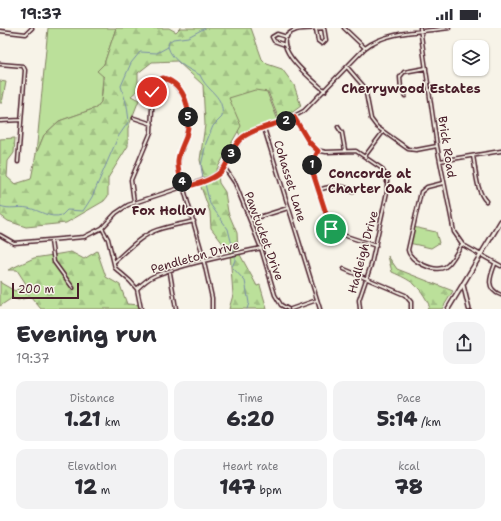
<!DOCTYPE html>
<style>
:root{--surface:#fff;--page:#f2f2f3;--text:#2b2b33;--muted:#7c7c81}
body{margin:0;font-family:"Shantell Sans",sans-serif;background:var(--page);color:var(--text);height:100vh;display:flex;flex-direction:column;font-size:15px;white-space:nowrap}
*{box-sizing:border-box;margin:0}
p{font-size:13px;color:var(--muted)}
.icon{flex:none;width:22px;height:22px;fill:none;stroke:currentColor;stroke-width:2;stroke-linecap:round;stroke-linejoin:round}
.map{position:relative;height:281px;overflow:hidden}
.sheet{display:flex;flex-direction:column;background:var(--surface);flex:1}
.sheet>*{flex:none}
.buttons{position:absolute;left:453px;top:12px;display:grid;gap:8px}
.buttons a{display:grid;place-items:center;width:36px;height:36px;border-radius:8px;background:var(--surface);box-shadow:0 1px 3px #0004;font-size:20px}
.scale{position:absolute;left:12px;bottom:10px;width:67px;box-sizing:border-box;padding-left:4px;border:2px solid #4a1f2b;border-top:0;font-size:11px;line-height:14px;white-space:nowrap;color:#4a1f2b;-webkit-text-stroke:3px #f7f3e8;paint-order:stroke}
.pin{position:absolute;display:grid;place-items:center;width:34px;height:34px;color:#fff;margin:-17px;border:2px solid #fff;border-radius:50%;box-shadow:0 1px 4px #0007}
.km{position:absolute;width:20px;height:20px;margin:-10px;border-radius:50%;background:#222;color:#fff;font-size:11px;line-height:20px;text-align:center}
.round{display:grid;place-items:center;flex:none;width:42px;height:42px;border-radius:12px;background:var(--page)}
.head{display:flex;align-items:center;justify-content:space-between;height:68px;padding:0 16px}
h1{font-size:22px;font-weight:800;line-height:30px}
.stats{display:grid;grid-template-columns:repeat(3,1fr);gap:6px;height:68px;padding:4px 16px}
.stats div{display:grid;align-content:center;border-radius:10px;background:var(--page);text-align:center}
.stats b{font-size:20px;font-weight:800}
.stats small{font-size:11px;font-weight:400}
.stats p{font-size:11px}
.status{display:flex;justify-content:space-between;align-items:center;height:28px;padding:0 20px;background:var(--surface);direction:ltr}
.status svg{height:11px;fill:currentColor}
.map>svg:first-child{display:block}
</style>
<div class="status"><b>19:37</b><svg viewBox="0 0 49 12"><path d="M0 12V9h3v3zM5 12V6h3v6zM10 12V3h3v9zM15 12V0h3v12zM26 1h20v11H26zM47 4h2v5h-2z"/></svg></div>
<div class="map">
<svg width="501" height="281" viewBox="0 0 501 281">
<defs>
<pattern id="forest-firs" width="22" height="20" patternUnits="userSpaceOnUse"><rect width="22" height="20" fill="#bbe09a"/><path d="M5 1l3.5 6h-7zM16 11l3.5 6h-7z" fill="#a2c085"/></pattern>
</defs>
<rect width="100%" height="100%" fill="#f7f3e8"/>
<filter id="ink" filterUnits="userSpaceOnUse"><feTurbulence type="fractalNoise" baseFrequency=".025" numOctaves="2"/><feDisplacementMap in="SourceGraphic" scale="8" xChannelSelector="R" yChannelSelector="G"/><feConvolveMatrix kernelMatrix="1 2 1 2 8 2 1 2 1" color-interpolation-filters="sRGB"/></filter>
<g filter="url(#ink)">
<!-- green -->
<path fill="#bbe09a" stroke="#828062" d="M48 0H116L104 36 101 74 96 80 59 93 44 107 36 126Z
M265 59 279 95 254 103 241 110 223 69Z
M413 199 436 204 439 215 431 220 409 215Z"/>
<!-- forest -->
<path fill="url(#forest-firs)" stroke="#828062" d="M116 0H169L176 4 180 0H251L262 31 267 36 282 41 294 57 301 78 290 86 278 89 268 64 255 62 229 70 241 98 217 141 219 155 225 164 228 184 237 205 238 223 257 258 260 257 267 281H229L233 267 230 225 211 200 210 184 201 159 203 144 200 132 205 97 203 57 177 33 152 34 138 45V62L131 68 139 72 128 100V118L108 150V168L104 173 66 195 26 199 8 193 0 187V111L15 110 14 125 8 133 7 149 15 156 31 151 36 126 44 107 59 93 96 80 101 74 104 49 97 43 104 36Z
M0 53 6 54 2 75H0Z
M97 223 106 249 120 257 127 276 141 277V281H41L31 269 18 272 12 270 0 278V253L1 255 15 263 26 256 17 242H8L34 230 53 227 71 224 84 231Z
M388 228 397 241 453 263 442 281H427L429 277C420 257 410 252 392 244Z"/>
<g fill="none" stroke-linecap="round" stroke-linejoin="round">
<!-- stream -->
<path stroke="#798da7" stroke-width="1" d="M168 19C172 33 188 41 200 47 207 64 225 67 222 89L213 98 206 115 201 138 203 151
M205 156 210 176 228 201 234 225
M0 178C10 182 18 178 28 180 40 182 49 191 62 187L67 182 83 183 92 169 118 109 129 93 127 78 121 58 131 35 140 24 157 25 168 19 169 14 173 11 188 9 205 0
M235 228V232L232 239 245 253 249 275 247 281"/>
<!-- street casing -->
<g stroke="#4a1f2b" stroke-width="5">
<path id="street" d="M324 0C315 1 305 0 296 2 262 13 315 54 325 63
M344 0 365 20
M420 0 437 118 454 204 463 217 501 238
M316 1 318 13 322 16 326 12 324 0
M0 3 26 6 32 0
M285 17 274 13 272 9 277 6 287 9
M0 36 23 38 25 42 18 134
M347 39 365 60 371 91 377 99 408 121 416 122 437 118
M405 68 401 61 400 49 404 44 426 40
M294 89 309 114 316 122 326 124 356 123 381 140 387 149V164L371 237 359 272 360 281
M134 90 152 96
M0 93 21 92
M338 99 342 105 345 122
M264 100 320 281
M318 123 313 133 312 142 330 199 337 205 376 218
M365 128 383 104
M473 128C476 142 476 163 486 173
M440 133 501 123
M224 139 235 155 261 220 275 267 281 277 288 281
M443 155 427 159 421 164 408 222C410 233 434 245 445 239 452 235 457 223 462 216
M318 162C332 158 341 155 353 164
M134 174 131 152 151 104 153 58 156 53 163 50C170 52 176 57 180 63 190 75 190 93 186 107 184 119 177 128 178 140L201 221 212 270V281
M250 192 288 180
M102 200 108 211 115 240 130 253 137 261 141 281
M0 207 14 215 84 209 102 200 116 185 128 177 213 149 224 139 241 110 254 103 287 92 304 83 365 20C386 3 423 4 449 0
M51 213 54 234 73 260
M114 234C127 223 140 208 157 202 169 198 181 196 194 193
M495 236C490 249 485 261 501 267
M344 241 405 267 411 274V281
M170 245 176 281
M137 261C142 256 147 251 154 248 187 235 226 228 261 220
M291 281 317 272"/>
</g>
<!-- secondary casing -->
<g stroke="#4a1f2b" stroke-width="5.5">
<path id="secondary" d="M463 256 469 281"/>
</g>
<!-- primary casing -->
<g stroke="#4a1f2b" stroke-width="6">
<path id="primary" d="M448 281 501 193"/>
</g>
<!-- street -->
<use href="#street" stroke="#f7f3e8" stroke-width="2"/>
<!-- secondary -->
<use href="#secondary" stroke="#f7f3e8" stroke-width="2.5"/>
<!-- primary -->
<use href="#primary" stroke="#f7f3e8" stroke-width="3"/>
</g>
</g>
<g fill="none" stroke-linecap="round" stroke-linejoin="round" filter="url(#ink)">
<!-- route casing -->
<g stroke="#fff" stroke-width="8">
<path id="route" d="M152 64 154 55 163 50C188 57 192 88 186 109 183 117 179 124 178 132 177 141 181 151 183 160 196 156 216 152 224 140 230 130 233 116 243 109 258 98 278 97 294 89L309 114 318 123 313 133 312 142 331 201"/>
</g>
<!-- route -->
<use href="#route" stroke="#c8321e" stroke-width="5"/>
</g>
<g text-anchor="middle" stroke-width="3" stroke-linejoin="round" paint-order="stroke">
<!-- street labels -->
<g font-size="12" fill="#4a1f2b" stroke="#f7f3e8">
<text transform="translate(447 119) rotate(81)" y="4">Brick Road</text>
<text transform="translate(290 153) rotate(73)" y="4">Cohasset Lane</text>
<text transform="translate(264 208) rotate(70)" y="4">Pawtucket Drive</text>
<text transform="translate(363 224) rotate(-75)" y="4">Hadleigh Drive</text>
<text transform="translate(195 229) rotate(-16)" y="4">Pendleton Drive</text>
</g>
<!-- neighbourhood labels -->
<g font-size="13" font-weight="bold" fill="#4a1f2b" stroke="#f7f3e8">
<text x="411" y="65">Cherrywood Estates</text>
<text x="370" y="150">Concorde at<tspan x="370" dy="15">Charter Oak</tspan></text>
<text x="169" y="187">Fox Hollow</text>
</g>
</g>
</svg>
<div class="buttons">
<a><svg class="icon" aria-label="layers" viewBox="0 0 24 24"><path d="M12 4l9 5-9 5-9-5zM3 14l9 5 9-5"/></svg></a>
</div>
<div class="scale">200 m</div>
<div class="pin" style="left:331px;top:201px;background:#1e9e55"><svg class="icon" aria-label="arrive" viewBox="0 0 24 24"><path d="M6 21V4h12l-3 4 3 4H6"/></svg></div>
<div class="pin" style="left:152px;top:64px;background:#d93025"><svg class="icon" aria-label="check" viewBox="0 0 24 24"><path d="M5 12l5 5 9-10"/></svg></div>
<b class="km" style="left:312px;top:137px">1</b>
<b class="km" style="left:286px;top:93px">2</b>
<b class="km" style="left:231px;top:126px">3</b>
<b class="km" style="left:182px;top:154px">4</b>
<b class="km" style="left:188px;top:89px">5</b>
</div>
<section class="sheet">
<div class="head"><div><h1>Evening run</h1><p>19:37</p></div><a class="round"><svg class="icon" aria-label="share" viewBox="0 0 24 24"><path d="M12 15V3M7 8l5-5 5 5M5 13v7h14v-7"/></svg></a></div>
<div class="stats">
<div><p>Distance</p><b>1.21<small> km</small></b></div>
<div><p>Time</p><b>6:20</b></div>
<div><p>Pace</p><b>5:14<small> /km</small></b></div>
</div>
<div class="stats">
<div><p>Elevation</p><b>12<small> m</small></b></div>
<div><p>Heart rate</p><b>147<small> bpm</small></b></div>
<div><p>kcal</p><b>78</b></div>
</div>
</section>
